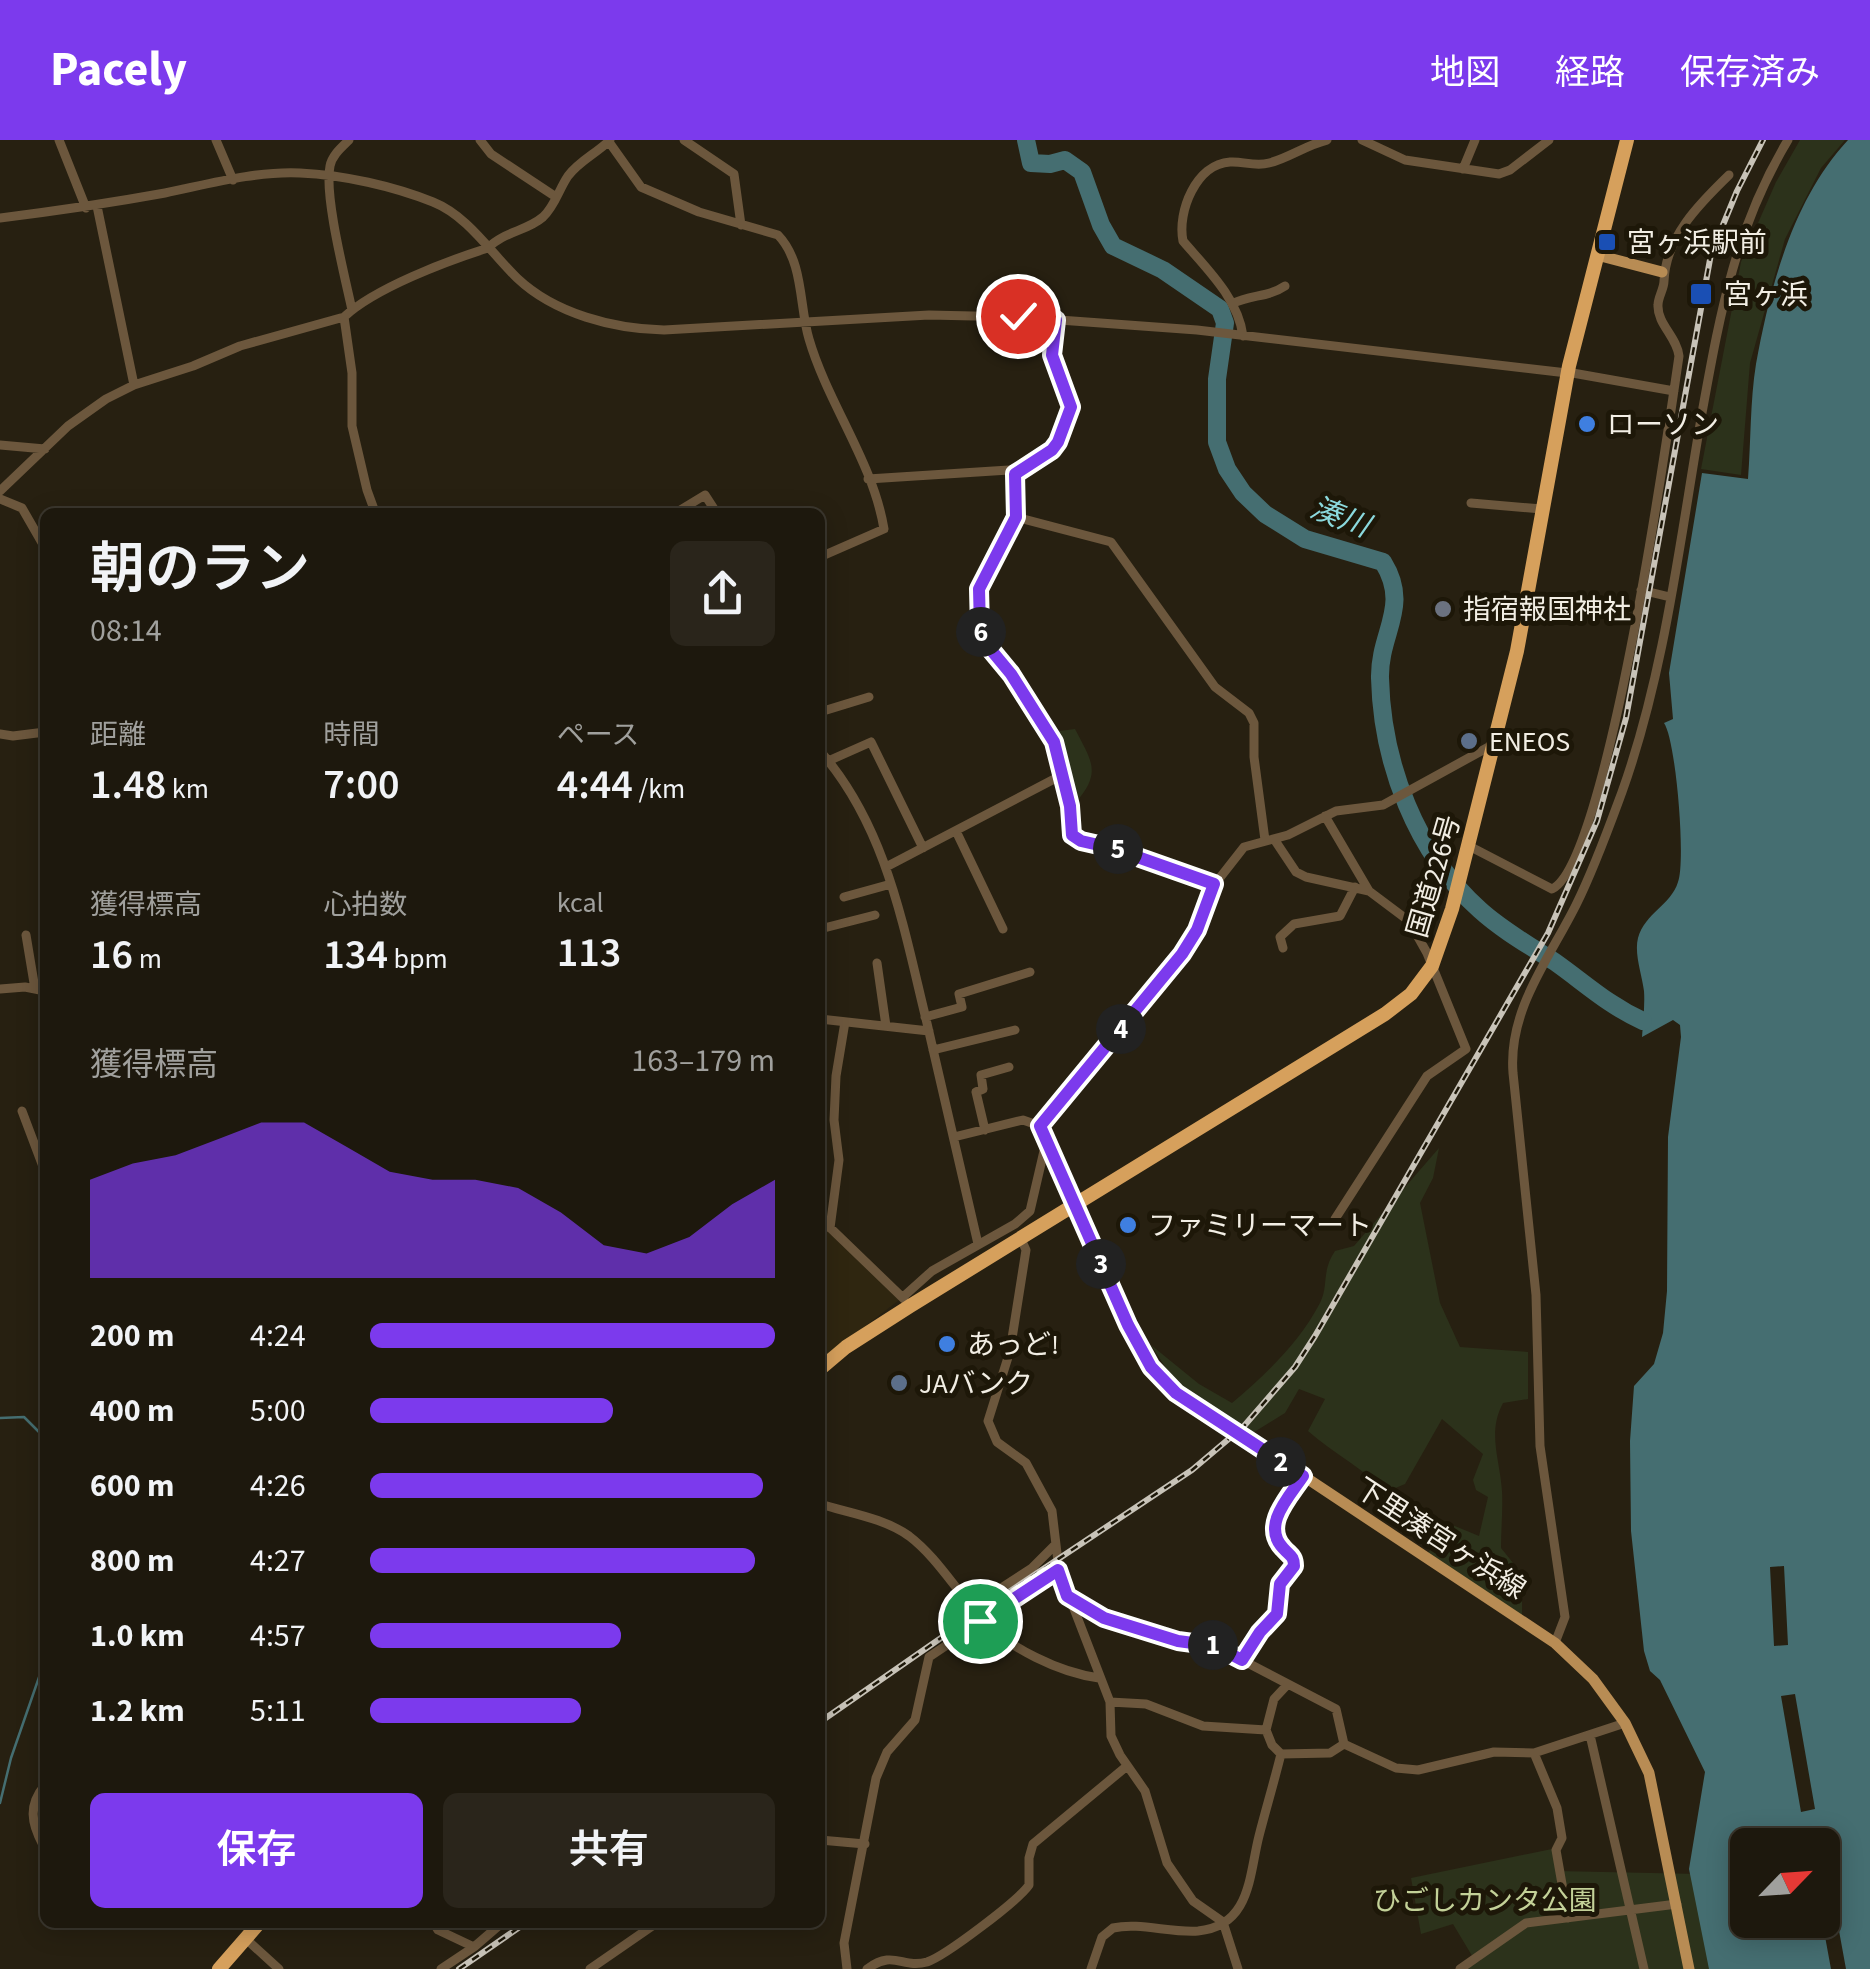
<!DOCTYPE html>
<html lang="ja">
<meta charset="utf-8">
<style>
:root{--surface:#1d180d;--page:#2a251b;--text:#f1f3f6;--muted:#a0a09d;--line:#3b372e;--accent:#7c3aed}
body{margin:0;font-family:"Source Sans 3","Noto Sans JP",sans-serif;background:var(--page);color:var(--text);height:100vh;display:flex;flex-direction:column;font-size:38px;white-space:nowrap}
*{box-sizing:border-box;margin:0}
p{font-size:32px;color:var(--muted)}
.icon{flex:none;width:55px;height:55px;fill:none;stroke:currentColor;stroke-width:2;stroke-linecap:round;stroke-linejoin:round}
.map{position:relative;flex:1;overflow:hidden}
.sheet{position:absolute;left:40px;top:368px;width:785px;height:1420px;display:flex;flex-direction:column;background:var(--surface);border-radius:15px;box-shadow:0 5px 25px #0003,0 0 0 2px var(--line)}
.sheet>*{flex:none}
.needle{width:65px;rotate:65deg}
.buttons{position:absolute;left:1730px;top:1688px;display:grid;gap:20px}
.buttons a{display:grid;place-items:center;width:110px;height:110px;border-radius:15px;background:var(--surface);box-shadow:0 5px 25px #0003,0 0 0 2px var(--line);font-size:50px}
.pin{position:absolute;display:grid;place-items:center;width:85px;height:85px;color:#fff;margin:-42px;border:5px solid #fff;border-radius:50%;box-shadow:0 2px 10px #0007}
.km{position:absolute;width:50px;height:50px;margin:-25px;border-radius:50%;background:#222;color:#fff;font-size:28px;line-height:50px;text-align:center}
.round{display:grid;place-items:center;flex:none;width:105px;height:105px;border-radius:15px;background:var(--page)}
.overview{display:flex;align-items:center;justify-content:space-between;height:170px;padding:0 50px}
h1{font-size:55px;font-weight:600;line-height:75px}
.stats{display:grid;grid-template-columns:repeat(3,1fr);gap:15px;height:170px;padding:10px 50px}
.stats div{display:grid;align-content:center}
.stats b{font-size:42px;font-weight:600}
.stats small{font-size:28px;font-weight:400}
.stats p{font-size:28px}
.chart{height:280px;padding:20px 50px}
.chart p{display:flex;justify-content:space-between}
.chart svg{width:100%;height:180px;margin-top:10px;fill:var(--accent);opacity:.7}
.primary-button{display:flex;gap:20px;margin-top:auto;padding:20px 50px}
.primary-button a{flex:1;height:115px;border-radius:15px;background:var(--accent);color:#fff;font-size:40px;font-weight:600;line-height:115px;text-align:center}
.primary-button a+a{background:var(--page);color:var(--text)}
ul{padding:0 50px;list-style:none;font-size:32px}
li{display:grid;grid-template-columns:160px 120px 1fr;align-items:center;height:75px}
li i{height:25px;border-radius:12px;background:var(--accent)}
header{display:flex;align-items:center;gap:60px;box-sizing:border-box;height:140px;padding:0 50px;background:var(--accent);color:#fff}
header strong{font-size:48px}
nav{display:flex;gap:55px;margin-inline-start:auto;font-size:35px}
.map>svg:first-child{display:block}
</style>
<header>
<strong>Pacely</strong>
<nav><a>地図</a><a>経路</a><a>保存済み</a></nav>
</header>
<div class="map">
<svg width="1870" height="1829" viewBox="0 0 1870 1829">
<rect width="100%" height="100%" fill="#272011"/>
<!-- built -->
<path fill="#2f2610" d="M820 1084 899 1160 820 1221Z"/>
<!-- green -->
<path fill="#2c321b" d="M1800 0H1845L1821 28 1785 99 1750 223 1741 335 1701 329 1741 122 1776 42Z
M1075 589C1091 620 1102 632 1077 661L1071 662 1052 592Z
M1439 1008 1433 1038 1420 1063 1440 1163 1460 1207 1528 1212V1259L1503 1263C1487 1293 1500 1319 1502 1351 1503 1370 1501 1389 1501 1408L1522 1434V1478L1427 1414 1450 1384 1479 1396 1488 1357 1476 1350 1473 1340 1483 1314 1442 1279 1405 1344 1386 1352C1363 1328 1333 1313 1308 1291L1325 1259 1299 1249 1285 1273 1243 1299 1175 1242 1151 1205 1199 1244 1232 1263C1266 1234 1299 1203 1320 1163 1329 1145 1321 1132 1335 1111L1354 1106Z
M1552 1709 1556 1731 1747 1735 1748 1780H1822L1870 1829H1463L1481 1820V1814L1474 1819 1453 1784 1421 1794 1411 1738Z"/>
<!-- water -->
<path fill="#456e71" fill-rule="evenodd" d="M1848 0H1870V1829H1709L1689 1729 1705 1632 1660 1540 1650 1531 1644 1511 1631 1391 1630 1301 1634 1246 1654 1224 1663 1193 1667 1151 1668 997 1681 897 1680 885 1673 880 1642 897C1643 882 1645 865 1644 851 1642 835 1634 814 1638 798 1645 773 1671 765 1678 742 1686 721 1676 600 1664 583L1673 579 1669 533 1702 333 1748 339C1751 301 1750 261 1756 224 1770 147 1793 59 1848 0ZM1748 1705H1822V1780H1748Z"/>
<!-- pier -->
<path fill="#272011" d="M1784 1426 1788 1505 1774 1506 1770 1427Z
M1795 1554 1815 1669 1801 1672 1781 1556Z
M1825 1714 1846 1829H1831L1822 1780V1715Z"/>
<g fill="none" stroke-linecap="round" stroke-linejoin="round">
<!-- stream -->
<path stroke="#456e71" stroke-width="2.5" d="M0 1278 24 1277 45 1298
M0 1663 11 1618 45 1520"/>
<!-- river -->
<path stroke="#456e71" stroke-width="18" d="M1026 0 1031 23 1050 24 1065 20 1082 32 1101 85 1113 106 1163 130 1220 169 1225 183 1217 239V302L1227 329 1243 353 1265 374 1305 399 1383 422C1411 467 1379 492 1380 538 1382 623 1416 713 1480 770 1502 790 1530 806 1555 822 1586 844 1608 865 1643 881"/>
<!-- minor -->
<path stroke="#6c573d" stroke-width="9" d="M59 0 86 68
M216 0 233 40
M349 0C342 7 332 15 330 26 324 56 345 137 352 170
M480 0 491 14 556 57
M684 0 734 34 741 85
M1362 0 1405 20 1499 34 1510 30 1549 0
M609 2 641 47 699 72 778 95C804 122 799 166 809 199 828 264 873 322 884 389L820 417
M1463 29 1475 0
M97 66 134 245
M0 78C56 71 110 63 165 53 209 44 255 31 300 33 344 35 393 46 433 62 468 76 491 113 517 138 555 174 614 189 664 190L929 175 1018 177 1197 190 1567 233
M1232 164C1251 154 1267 158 1285 146
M344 177 352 233V286L367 350 375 372
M1243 196C1238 158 1206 128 1183 101 1177 72 1196 24 1230 22 1243 21 1255 27 1269 23 1289 18 1306 5 1327 0
M1567 232 1674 251
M0 305 45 309
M1015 334 1040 320 1059 302 1071 267 1052 215 1056 180
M868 339 1009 330 1015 334 1016 377 1111 402 1215 547 1249 573 1254 583V617L1265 700
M0 351 68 286 106 259 134 245 193 226 240 206 344 177C375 148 447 121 488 108 503 92 527 91 543 77 555 66 559 49 568 36 579 21 597 13 610 0
M0 359 22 368 45 408
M1471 363 1542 369
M677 372 705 355 716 372
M1016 377 979 449 980 489 982 499 1011 534 1054 602 1069 666 1073 695 1081 701 1139 716 1215 744
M1641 450 1670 457
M820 572 869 557
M0 594 13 596 45 592
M820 611C886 686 903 785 926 879 944 954 961 1029 978 1104
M828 621 871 602 923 708
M1325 676 1369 751
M956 691 1003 789
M1274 699 1296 732 1306 737 1369 751 1409 781 1427 813 1466 909 1427 936 1335 1079
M1469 706 1552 749C1607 724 1668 292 1679 216 1677 197 1657 184 1658 165 1658 157 1664 149 1664 141 1666 97 1698 65 1729 35
M886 727 1060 636
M844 757 891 744
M820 789 875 775
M26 795 35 849
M1283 808 1280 797 1294 784 1340 776 1355 747
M877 823 886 886
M0 849 25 847 45 851
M925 877 962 867 959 854 1030 832
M820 879 929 891
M933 910 1015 890
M22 971 45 1032
M1040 986 1182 813 1197 790 1215 744 1244 707 1288 695 1336 671 1383 665 1494 604
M985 990 976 952 983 949 981 935 1009 927
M954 997 1023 980 1040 986 1075 1066
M820 1078 904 1159
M830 1088 839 1020 834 980 836 936 845 882
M1021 1099 1026 1110 1010 1211 988 1281 997 1302 1026 1323 1052 1371 1059 1430 1110 1562 1111 1596 1120 1615 1145 1651 1167 1723 1193 1761 1223 1782 1238 1829
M903 1157 932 1131 1015 1084 1030 1071 1047 998
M820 1364C849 1373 884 1378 909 1396 934 1415 952 1444 972 1467L1032 1428 1054 1406
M1067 1455 1103 1477 1129 1487 1178 1501 1215 1506 1336 1569 1344 1604 1396 1628 1418 1630 1494 1612 1534 1613 1625 1583
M980 1481C1013 1508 1056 1532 1099 1538
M1555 1503 1565 1477 1540 1306 1536 1155 1513 933C1508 870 1549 819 1576 765 1594 729 1608 690 1622 652 1665 532 1680 399 1702 273 1720 174 1735 88 1788 0
M1242 1519 1260 1492 1277 1474 1280 1444 1294 1427C1294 1416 1290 1416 1283 1408 1261 1385 1290 1356 1303 1337
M1110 1562 1146 1564 1203 1586 1266 1590 1272 1605 1281 1614
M1266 1590 1274 1559 1288 1544
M1590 1595 1644 1829
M1534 1613 1557 1668 1562 1698 1556 1710 1568 1778
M1281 1614 1330 1613 1344 1604
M820 1700 865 1704
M43 1705C31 1683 28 1665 45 1645
M433 1782 438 1790 474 1807 503 1782
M246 1799 279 1829
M441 1829 474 1807
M590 1829 658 1782
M847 1829 844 1803 876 1638 887 1612 915 1580 929 1517 1059 1430
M867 1829C894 1809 902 1829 927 1822 945 1816 1018 1761 1029 1745V1718L1033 1704 1127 1626
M1091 1829 1102 1797 1113 1788C1139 1782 1170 1793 1198 1791 1251 1786 1249 1735 1259 1696 1266 1669 1274 1642 1281 1614
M1460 1829 1526 1783 1677 1764"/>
<!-- major -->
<path stroke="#b88c54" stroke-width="11" d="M1597 115 1662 132
M1075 1066 1138 1205 1151 1227 1168 1246 1555 1503 1593 1539 1625 1583 1649 1633 1689 1829"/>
<!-- highway -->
<path stroke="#d6a05c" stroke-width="14" d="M820 1229 846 1207 910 1166 1385 874 1411 854 1432 826 1452 769 1517 511 1569 226 1627 0
M219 1829 260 1782"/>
<!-- rail casing -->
<g stroke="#c8c3b8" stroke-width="6">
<path id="rail" d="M820 1582 974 1475 1192 1330 1244 1286 1295 1227 1315 1196 1548 793 1597 681 1626 578 1711 114 1737 51 1763 0
M459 1829 527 1782"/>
</g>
<!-- rail -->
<use href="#rail" stroke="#1d1708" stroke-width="2.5" stroke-dasharray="8" stroke-linecap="butt"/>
</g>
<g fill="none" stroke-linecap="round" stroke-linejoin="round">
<!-- route casing -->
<g stroke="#fff" stroke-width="20">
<path id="route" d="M980 1481 1058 1430 1067 1456 1104 1478 1178 1501 1215 1506 1242 1520 1260 1492 1277 1474 1280 1444 1294 1426C1294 1416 1290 1416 1283 1408 1261 1385 1290 1356 1303 1336L1176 1253 1151 1227 1128 1185 1040 986 1182 814 1197 790 1214 744 1112 708 1081 701 1072 695 1070 666 1054 602 1011 534 982 499 980 488 979 449 1016 377 1015 334 1052 310 1058 302 1071 267 1052 215 1056 180 1018 176"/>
</g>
<!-- route -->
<use href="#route" stroke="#7c3aed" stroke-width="12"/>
</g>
<!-- markers -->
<g fill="#1a4fb4" stroke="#1d1708" stroke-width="4">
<rect x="1597" y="92" width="20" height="20" rx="5"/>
<rect x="1689" y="142" width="24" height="24" rx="5"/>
</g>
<g fill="#3f7fe0" stroke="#1d1708" stroke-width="4">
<circle cx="1587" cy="284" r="10"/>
<circle cx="1128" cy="1085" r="10"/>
<circle cx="947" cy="1204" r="10"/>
</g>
<circle fill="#6b7280" stroke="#1d1708" stroke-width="4" cx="1443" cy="469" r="10"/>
<g fill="#5c6f8a" stroke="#1d1708" stroke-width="4">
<circle cx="1469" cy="601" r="10"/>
<circle cx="899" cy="1243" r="10"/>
</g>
<g text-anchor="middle" stroke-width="10" stroke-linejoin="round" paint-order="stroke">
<!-- poi labels -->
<g font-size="28" fill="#f2eee4" stroke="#1d1708" text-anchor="start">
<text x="1627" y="112">宮ヶ浜駅前</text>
<text x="1724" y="164">宮ヶ浜</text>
<text x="1607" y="294">ローソン</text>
<text x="1463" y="479">指宿報国神社</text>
<text x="1489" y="611">ENEOS</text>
<text x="1148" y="1095">ファミリーマート</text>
<text x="967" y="1214">あっど!</text>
<text x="919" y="1253">JAバンク</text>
</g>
<!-- street labels -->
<g font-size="28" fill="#f2eee4" stroke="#1d1708">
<text transform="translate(1433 736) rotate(-74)" y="10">国道226号</text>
<text transform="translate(1441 1398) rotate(33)" y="10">下里湊宮ヶ浜線</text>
</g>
<!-- park labels -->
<g font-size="28" fill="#c3d198" stroke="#1d1708">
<text x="1485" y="1770">ひごしカンタ公園</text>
</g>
<!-- water labels -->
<g font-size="30" font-style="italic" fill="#8bd9dd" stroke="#1d1708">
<text transform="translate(1340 377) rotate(21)" y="10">湊川</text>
</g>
</g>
</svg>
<div class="buttons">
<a><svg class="needle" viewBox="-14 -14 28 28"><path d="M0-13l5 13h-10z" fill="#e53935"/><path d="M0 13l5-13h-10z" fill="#a0a09d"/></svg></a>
</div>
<div class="pin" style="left:980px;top:1481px;background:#1e9e55"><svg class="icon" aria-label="arrive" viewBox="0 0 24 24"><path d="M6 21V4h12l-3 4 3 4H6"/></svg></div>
<div class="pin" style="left:1018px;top:176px;background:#d93025"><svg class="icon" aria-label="check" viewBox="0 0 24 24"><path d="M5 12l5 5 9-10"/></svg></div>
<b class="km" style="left:1213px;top:1505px">1</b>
<b class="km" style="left:1281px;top:1322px">2</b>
<b class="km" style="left:1101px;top:1124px">3</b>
<b class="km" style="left:1121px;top:889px">4</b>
<b class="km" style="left:1118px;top:709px">5</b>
<b class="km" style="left:981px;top:492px">6</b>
<section class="sheet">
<div class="overview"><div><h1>朝のラン</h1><p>08:14</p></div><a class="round"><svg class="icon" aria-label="share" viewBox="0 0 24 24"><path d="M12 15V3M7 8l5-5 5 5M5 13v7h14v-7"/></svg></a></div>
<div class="stats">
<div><p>距離</p><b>1.48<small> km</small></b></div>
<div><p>時間</p><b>7:00</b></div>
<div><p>ペース</p><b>4:44<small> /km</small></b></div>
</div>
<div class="stats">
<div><p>獲得標高</p><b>16<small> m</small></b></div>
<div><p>心拍数</p><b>134<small> bpm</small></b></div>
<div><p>kcal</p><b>113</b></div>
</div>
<div class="chart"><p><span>獲得標高</span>163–179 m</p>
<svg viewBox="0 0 160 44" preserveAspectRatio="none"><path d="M0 44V20L10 16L20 14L30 10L40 6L50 6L60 12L70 18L80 20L90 20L100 22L110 28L120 36L130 38L140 34L150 26L160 20V44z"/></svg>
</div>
<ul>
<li><b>200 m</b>4:24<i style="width:100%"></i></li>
<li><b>400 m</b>5:00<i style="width:60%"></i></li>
<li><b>600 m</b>4:26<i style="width:97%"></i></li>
<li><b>800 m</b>4:27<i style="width:95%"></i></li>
<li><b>1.0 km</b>4:57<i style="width:62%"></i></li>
<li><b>1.2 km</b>5:11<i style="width:52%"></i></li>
</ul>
<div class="primary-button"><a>保存</a><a>共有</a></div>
</section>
</div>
